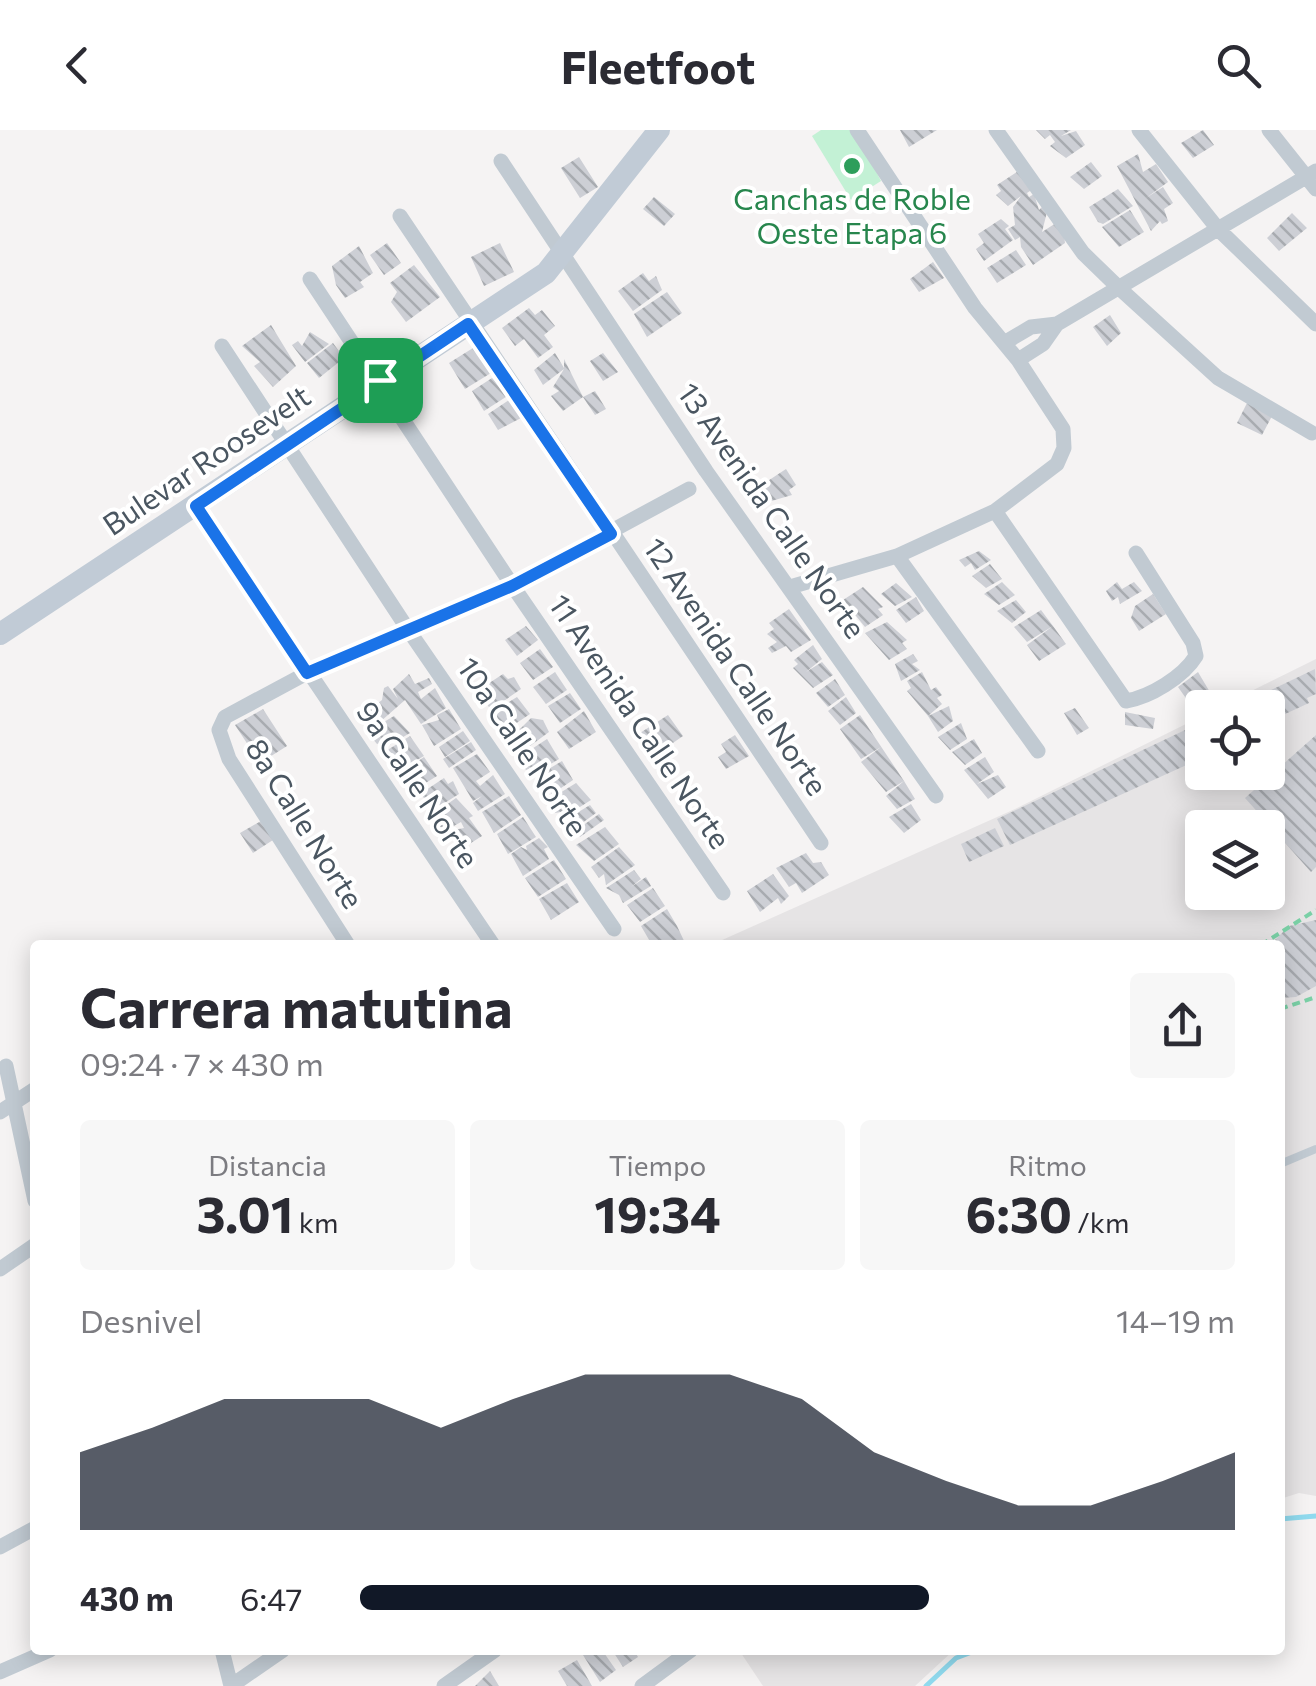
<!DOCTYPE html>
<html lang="es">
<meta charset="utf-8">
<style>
:root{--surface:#fff;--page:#f7f7f7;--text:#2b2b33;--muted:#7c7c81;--accent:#111827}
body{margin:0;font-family:Commissioner,sans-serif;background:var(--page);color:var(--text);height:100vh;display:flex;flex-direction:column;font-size:38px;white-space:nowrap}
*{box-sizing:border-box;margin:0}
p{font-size:32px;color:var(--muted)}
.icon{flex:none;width:55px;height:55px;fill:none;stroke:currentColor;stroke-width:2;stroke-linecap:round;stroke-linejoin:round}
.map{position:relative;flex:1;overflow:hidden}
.details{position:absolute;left:30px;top:810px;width:1255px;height:715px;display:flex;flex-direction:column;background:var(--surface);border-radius:10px;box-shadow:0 5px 25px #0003}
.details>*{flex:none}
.buttons{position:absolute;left:1185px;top:560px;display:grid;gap:20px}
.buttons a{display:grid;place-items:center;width:100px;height:100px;border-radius:10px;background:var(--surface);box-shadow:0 5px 25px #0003;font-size:50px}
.pin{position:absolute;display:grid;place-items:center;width:85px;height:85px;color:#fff;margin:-42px;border-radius:20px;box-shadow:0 5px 15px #0006}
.round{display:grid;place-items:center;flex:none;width:105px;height:105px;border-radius:10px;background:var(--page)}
.head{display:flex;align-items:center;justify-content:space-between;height:170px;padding:0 50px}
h1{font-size:55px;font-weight:700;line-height:75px}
.stats{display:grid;grid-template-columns:repeat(3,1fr);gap:15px;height:170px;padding:10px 50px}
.stats div{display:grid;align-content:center;border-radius:10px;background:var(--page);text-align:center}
.stats b{font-size:50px;font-weight:700}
.stats small{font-size:28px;font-weight:400}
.stats p{font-size:28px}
.chart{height:280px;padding:20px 50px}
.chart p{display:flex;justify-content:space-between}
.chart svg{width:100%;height:180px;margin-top:10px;fill:var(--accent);opacity:.7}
ul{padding:0 50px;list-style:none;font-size:32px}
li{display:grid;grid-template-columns:160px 120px 1fr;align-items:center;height:75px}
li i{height:25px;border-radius:12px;background:var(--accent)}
header{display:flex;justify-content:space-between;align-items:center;height:130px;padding:0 50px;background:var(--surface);font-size:45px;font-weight:700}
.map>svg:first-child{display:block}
</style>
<header><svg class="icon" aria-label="back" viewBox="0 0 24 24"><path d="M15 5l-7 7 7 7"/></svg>Fleetfoot<svg class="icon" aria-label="search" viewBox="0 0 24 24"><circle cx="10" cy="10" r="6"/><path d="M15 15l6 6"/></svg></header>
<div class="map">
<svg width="1316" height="1556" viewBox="0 0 1316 1556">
<defs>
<pattern id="building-back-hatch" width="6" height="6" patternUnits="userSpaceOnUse" patternTransform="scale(2.5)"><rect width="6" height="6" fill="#cdcfd5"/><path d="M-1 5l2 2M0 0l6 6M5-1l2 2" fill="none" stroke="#a8abb0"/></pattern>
</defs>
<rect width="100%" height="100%" fill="#f5f3f3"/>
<!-- education -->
<path fill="#e6e4e5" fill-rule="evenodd" d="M1316 529V1366L1299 1363 1280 1369V815H711L1015 679 1202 586V642H1268V578L1219 577ZM1202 698H1268V762H1202Z
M739 1520H954L915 1556H763Z"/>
<!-- garden -->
<path fill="#c3f1d5" d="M821 0H855L881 51 851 70 812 6Z"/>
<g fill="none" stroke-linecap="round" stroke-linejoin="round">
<!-- stream -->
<path stroke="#90daee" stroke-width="5" d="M1280 1389 1316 1386
M926 1556 956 1528 977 1520"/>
</g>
<!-- building -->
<path fill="url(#building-back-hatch)" d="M900 0H937L909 17Z
M1036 0H1071L1061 6 1076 1 1085 15 1066 28 1050 16 1055 12 1050 5 1045 9Z
M1203 0 1214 15 1193 28 1181 13Z
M1138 24 1143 42 1156 34 1168 52 1146 68 1163 57 1173 73 1164 79 1168 91 1162 94 1160 91 1151 101 1117 36Z
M579 27 598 57 580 68 561 38Z
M1091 32 1102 46 1084 59 1070 47Z
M1020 40 1033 59 1027 63 1029 67 1034 64 1039 80 1043 76 1047 82 1042 102 1056 93 1064 105 1065 113 1033 135 1021 117 1020 107 1015 110 1008 99 1015 95 1013 77 1021 66 1008 76 996 65 1001 61 997 55Z
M1118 59 1133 76 1103 94 1098 92 1089 77Z
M654 67 675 84 664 96 643 79Z
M1130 80 1144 102 1119 117 1102 97Z
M1292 83 1307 98 1279 121 1267 108Z
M1001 89 1009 96 1005 99 1013 110 984 131 976 119 984 113 978 104Z
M387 113 401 133 384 145 370 125Z
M500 113 514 142 484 156 471 127Z
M359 116 373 143 360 152 364 157 345 168 336 155 332 136Z
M1016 120 1026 135 997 153 987 138Z
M933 132 944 148 919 162 910 149Z
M414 135 440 167 406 192 391 172 397 162 390 153Z
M643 143 649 151 656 146 662 160 633 181 618 161Z
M667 162 682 183 647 207 634 184Z
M529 178 535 185 542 180 555 196 544 205 553 217 538 228 524 209 515 216 502 198Z
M1110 185 1121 203 1107 216 1093 197Z
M271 195 296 236 273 257 254 236 260 232 242 216Z
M310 202 329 214 305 232 292 215 298 211 302 216Z
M333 213 344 228 319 248 307 233Z
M473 218 491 243 465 259 449 233Z
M555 223 564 238V229L583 267 595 261 606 279 595 285 583 267 563 281 551 266 559 261 553 257 564 239 543 255 534 240Z
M603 223 618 242 603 251 590 231Z
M492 248 509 265 484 281 472 261Z
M509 270 523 287 498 300 488 284Z
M1247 273 1272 286 1262 305 1237 293Z
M786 339 796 355 789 360 792 365 768 372 757 358Z
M979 421 991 430 975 440 971 433 965 437 959 430Z
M990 434 1002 449 986 458 972 446Z
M1002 452 1015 465 999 475 984 464Z
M1117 452 1122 459 1134 452 1142 461 1120 474 1118 467 1112 471 1106 461Z
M896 453 912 467 895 476 881 464Z
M863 457 883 477 878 479 883 485 865 497 843 470Z
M1153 464 1166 484 1139 501 1131 488 1135 476Z
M916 467 924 481 906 493 896 480Z
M1016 470 1026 482 1012 493 997 481Z
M789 479 811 510 791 522 786 516 772 523 768 518 777 512 767 504 774 499 769 493Z
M1041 480 1053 496 1027 512 1014 497Z
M887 492 907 510 902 513 907 519 889 530 865 503Z
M526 496 538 510 517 526 505 510Z
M1053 496 1066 514 1039 531 1027 515Z
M813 515 822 529 806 542 822 532 833 545 813 558 793 538 798 534 794 530Z
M540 519 553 537 533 550 520 533Z
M913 524 918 531 912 534 920 540 901 551 895 534Z
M1315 539 1316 564 1307 568 1309 573 1268 592V578H1233Z
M555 542 567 560 546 574 533 557Z
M922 542 931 560 936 557 942 565 937 568 942 574 928 586 907 561 911 558 907 551Z
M1198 542 1214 569 1195 581 1178 557Z
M409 544 415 554 429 548 432 554 418 562 421 569 435 558 446 578 421 594 405 570 380 592 377 587 366 592 362 585 382 570 384 558 388 556 398 569 393 559Z
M503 544 508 549 514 547 521 559 491 580 487 574 482 576 474 563Z
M835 549 845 565 828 577 816 563Z
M570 563 581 579 560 593 548 576Z
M517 567 530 584 506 600 502 594 496 598 488 585Z
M846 567 856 583 840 595 828 581Z
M949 576 953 591 938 602 928 586Z
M1075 578 1089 598 1077 605 1064 583Z
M263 579 287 616 260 633 235 595Z
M449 579 461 599 434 616 422 595 439 590 437 585Z
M584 581 596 602 569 619 557 602Z
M1125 582 1155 588 1153 599 1125 595Z
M668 585 683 606 654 626 640 603Z
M860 585 904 651 886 662 861 632 881 617 861 629 840 599Z
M394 586 410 603 386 617 383 612 377 614 367 602Z
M531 588 543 590 549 602 522 622 517 617 511 618 502 606 521 598Z
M1202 592V628L1010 715 997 689Z
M961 593 967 609 950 620 938 607Z
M463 601 470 611 445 627 439 617Z
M735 605 749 626 726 639 718 627 726 622 721 614Z
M1316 605V737L1311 742 1245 668Z
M410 606 424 626 401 639 397 633 390 636 381 624Z
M547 609 559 629 536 643 531 638 526 640 518 628Z
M974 609 982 623 965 635 952 622Z
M471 612 476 620 449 638 443 629Z
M477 624 490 642 476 651 480 656 493 645 505 664 478 681 473 673 482 666 473 671 453 638Z
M424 627 437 646 414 660 411 654 406 657 402 652 406 649 398 645Z
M985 627 994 642 977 654 998 645 1006 657 988 669 964 640Z
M562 631 573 650 552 664 547 659 541 662 538 655 543 653 537 646Z
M444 648 448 654 453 651 459 664 435 679 420 664Z
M904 651 915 669 897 679 886 666Z
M576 653 591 670 564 687 561 682 555 683 547 671Z
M509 666 521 685 494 703 482 682Z
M456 668 473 686 469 688 482 706 463 718 448 701 464 698 461 692 443 702 428 688Z
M911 674 921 690 904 703 889 687Z
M590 675 596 683 574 699 565 696 562 692Z
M599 684 604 690 580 707 575 701Z
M523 687 536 707 508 724 497 704Z
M261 691 273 710 253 723 240 703Z
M605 697 619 714 594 731 576 715Z
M995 698 1004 716 969 732 961 714Z
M539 708 548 717 544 719 549 729 523 746 511 724 521 717 527 720 526 716Z
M619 717 635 735 606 755 604 744 599 748 591 737Z
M806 723 813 733 821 732 829 745 802 763 796 753 789 757 776 738Z
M554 730 566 749 538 767 525 748Z
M634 740 641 749 631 757 646 747 651 756 623 773 619 765 606 758Z
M773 744 789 766 781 774 778 768 760 782 747 761Z
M567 753 579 772 551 790 539 769Z
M653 758 665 776 640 792 627 775Z
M667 779 677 796 686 815H652L641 796Z
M1316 790V856L1296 867 1280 868V815H1270L1289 796Z
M592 1520H602L616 1540 600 1552 583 1525Z
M612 1520H634L638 1527 623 1537Z
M577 1530 592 1556H567L558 1541Z
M490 1541 499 1556H475Z"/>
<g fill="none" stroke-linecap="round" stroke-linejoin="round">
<!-- path -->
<path stroke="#7ad0a6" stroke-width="4" stroke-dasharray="8 5" stroke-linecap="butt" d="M1261 815 1316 780
M1280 879 1316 867"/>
<!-- lane -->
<path stroke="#c1cad2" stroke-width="8" d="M1280 1034 1316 1019"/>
<!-- street -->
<path stroke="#c1cad2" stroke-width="15" d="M996 0 1083 123 1118 157 1218 248 1312 303
M1139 0 1218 99 1316 194
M1269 0 1316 59
M501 31 706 341 936 666
M400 86 821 713
M310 149 512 455 723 763
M1004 213 1031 197 1057 194 1316 41
M222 216 407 498 614 799
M1018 230 1043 214 1057 194
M196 375 493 815
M995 381 1126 571C1150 567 1183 547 1196 526L1193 513 1136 423
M897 426 1038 621
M790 457 897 426 995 381 1057 334 1064 318 1063 299 1018 230 975 178 857 0
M348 815 229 629 219 600 225 587 307 543 512 455 689 359
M6 936 35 1071
M0 982 35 959
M0 1139 35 1115
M0 1417 35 1398
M222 1520 231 1556
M0 1542 50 1520
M231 1556 283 1520
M444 1556 495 1520
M642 1556 691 1520"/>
<!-- secondary -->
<path stroke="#c1cbd6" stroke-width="22" d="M0 504 546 143 659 0"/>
</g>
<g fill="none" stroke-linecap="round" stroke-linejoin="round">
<!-- route casing -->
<g stroke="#fff" stroke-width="20">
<path id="route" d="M468 194 611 404 512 456 307 543 196 376Z"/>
</g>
<!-- route -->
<use href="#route" stroke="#1a73e8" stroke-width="12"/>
</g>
<!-- markers -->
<circle fill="#2e9e5b" stroke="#fff" stroke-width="4" cx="852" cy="36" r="10"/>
<g text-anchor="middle" stroke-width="8" stroke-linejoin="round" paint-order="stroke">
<!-- leisure labels -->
<g font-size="30" fill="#27864d" stroke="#fff">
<text x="852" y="80">Canchas de Roble<tspan x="852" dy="34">Oeste Etapa 6</tspan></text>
</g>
<!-- street labels -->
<g font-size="30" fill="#4a5661" stroke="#fff">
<text transform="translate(207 331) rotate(-34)" y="10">Bulevar Roosevelt</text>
<text transform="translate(771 381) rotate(55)" y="10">13 Avenida Calle Norte</text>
<text transform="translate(735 537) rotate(56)" y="10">12 Avenida Calle Norte</text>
<text transform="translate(639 592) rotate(56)" y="10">11 Avenida Calle Norte</text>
<text transform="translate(522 617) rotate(56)" y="10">10a Calle Norte</text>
<text transform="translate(417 655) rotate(56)" y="10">9a Calle Norte</text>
<text transform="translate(304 694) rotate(58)" y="10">8a Calle Norte</text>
</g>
</g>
</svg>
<div class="buttons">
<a><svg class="icon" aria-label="locate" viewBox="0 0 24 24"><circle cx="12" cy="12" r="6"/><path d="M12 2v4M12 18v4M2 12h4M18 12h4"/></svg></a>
<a><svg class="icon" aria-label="layers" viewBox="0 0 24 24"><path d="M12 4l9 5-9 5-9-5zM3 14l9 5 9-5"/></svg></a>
</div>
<div class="pin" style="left:380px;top:250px;background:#1e9e55"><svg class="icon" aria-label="arrive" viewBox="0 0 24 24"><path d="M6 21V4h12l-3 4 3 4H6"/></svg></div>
<section class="details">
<div class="head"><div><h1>Carrera matutina</h1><p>09:24 · 7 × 430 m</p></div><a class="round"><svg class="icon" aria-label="share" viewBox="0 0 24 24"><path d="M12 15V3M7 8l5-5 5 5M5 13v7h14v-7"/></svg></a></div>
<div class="stats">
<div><p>Distancia</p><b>3.01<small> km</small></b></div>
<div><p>Tiempo</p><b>19:34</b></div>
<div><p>Ritmo</p><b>6:30<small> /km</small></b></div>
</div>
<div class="chart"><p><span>Desnivel</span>14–19 m</p>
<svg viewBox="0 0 160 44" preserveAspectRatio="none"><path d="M0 44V25L10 19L20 12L30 12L40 12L50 19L60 12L70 6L80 6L90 6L100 12L110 25L120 32L130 38L140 38L150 32L160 25V44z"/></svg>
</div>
<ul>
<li><b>430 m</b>6:47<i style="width:65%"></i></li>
</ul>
</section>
</div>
